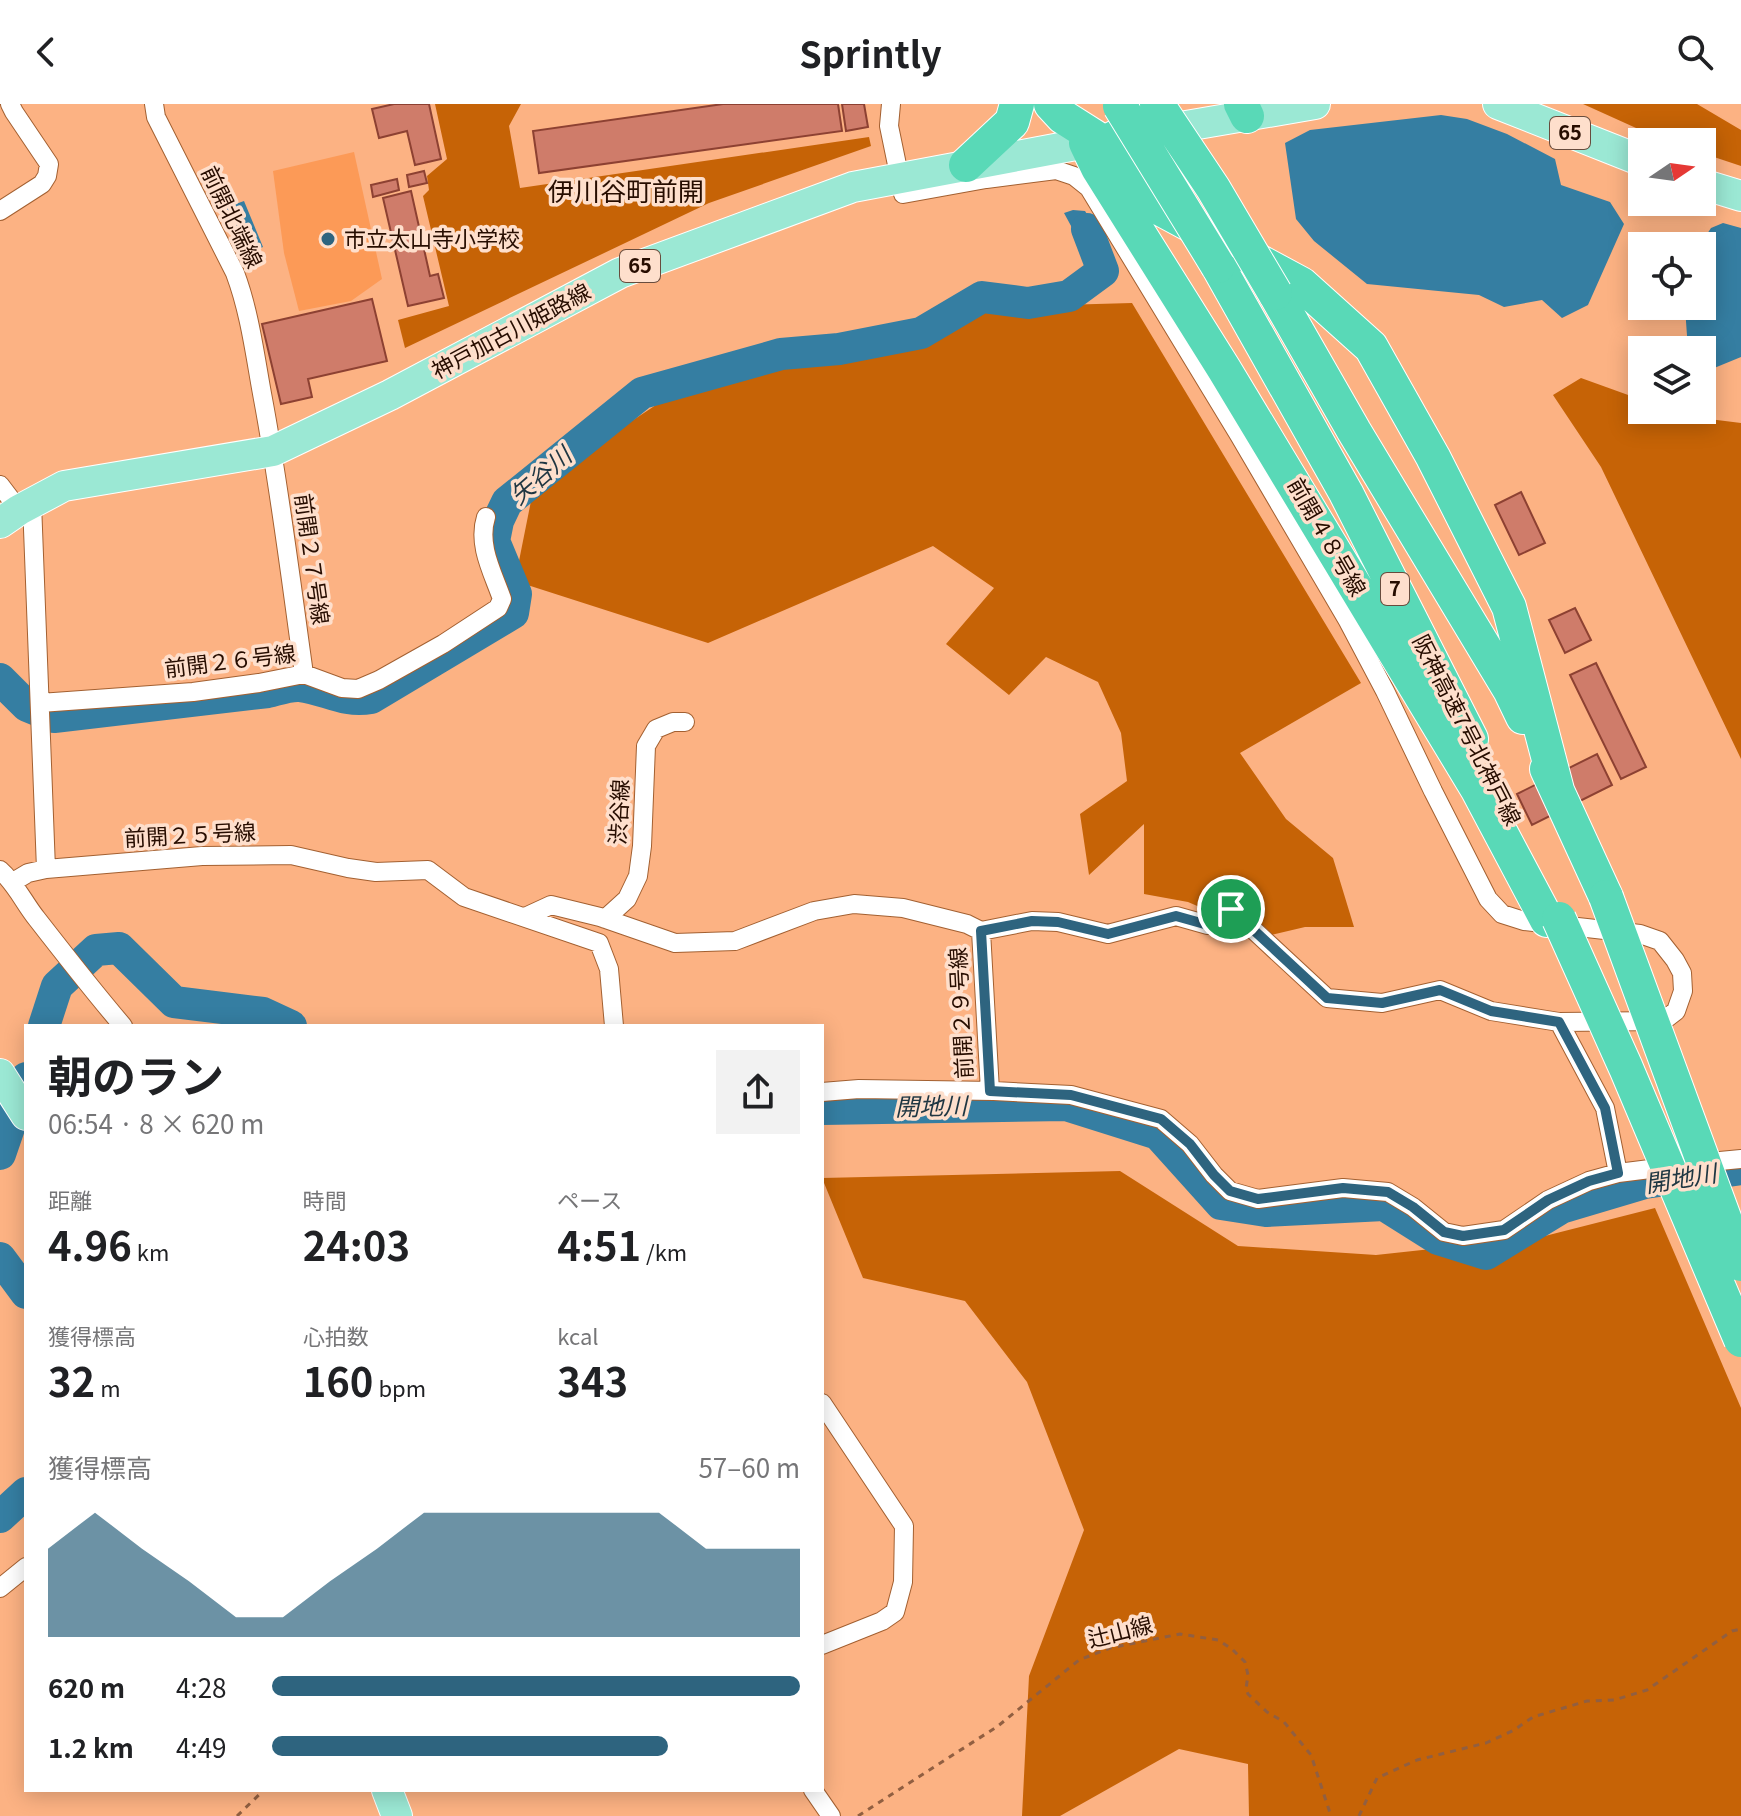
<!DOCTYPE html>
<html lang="ja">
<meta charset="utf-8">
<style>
:root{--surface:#fff;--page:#f2f2f2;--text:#202124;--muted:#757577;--accent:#2e647f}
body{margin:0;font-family:Georgia,"Noto Sans JP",serif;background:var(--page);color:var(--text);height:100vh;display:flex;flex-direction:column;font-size:30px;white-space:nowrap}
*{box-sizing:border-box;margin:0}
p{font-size:26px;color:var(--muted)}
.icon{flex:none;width:44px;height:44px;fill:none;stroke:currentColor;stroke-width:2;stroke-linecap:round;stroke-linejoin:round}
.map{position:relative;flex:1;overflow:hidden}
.drawer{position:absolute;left:24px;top:920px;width:800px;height:768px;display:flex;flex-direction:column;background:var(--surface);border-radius:0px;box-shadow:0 4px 20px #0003}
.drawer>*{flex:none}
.needle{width:52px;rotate:77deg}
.controls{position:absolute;left:1628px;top:24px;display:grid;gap:16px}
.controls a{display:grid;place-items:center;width:88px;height:88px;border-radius:0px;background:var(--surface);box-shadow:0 4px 20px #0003;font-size:40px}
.pin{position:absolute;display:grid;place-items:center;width:68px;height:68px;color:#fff;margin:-34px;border:4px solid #fff;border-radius:50%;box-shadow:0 2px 8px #0007}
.round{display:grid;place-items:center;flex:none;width:84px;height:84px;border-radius:0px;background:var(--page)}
.headline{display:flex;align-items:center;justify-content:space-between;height:136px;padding:0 24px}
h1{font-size:44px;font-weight:700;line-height:60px}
.metrics{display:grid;grid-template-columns:repeat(3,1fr);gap:12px;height:136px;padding:8px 24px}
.metrics div{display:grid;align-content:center}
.metrics b{font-size:40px;font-weight:700}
.metrics small{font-size:22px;font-weight:400}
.metrics p{font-size:22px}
.chart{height:224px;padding:16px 24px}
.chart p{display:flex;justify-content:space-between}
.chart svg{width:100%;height:144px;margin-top:8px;fill:var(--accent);opacity:.7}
ul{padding:0 24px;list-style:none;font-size:26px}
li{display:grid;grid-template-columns:128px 96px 1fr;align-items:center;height:60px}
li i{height:20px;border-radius:10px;background:var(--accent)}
header{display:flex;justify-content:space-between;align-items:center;height:104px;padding:0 24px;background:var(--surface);font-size:36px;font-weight:700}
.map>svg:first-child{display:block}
</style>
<header><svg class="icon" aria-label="back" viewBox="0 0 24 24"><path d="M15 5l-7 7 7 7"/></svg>Sprintly<svg class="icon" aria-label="search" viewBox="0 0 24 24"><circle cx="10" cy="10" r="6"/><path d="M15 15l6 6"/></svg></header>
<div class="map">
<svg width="1741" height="1712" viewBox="0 0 1741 1712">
<rect width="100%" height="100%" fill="#fcb283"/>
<!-- green -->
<path fill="#fc9a57" d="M354 48 382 175 351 197 299 207 284 149 273 67Z"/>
<!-- forest -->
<path fill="#c66306" d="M435 0H521L509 22 520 84 869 33 871 42 709 99 405 244 398 216 449 202 423 92 429 86 427 72 447 55Z
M1583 0H1697L1741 26V62L1702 49V38H1667Z
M1132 199 1361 579 1240 649 1286 715 1333 754 1354 823H1305L1267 832 1188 798 1144 790V720L1089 771 1080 710 1127 677 1121 629 1098 578 1046 553 1009 591 946 540 994 484 933 442 708 539 515 477 534 382 683 283 831 242 991 203Z
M1581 274 1642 296V306H1672L1693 313 1741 319V655L1601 363 1553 291Z
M1120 1067 1238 1142 1376 1151 1541 1133 1655 1104 1741 1304V1712H1249L1248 1660 1179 1645 1060 1712H1022L1029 1572 1084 1426 1027 1278 965 1197 863 1174 822 1074Z"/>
<!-- water -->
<path fill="#357ea2" d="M1441 11 1467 15 1507 30 1555 55 1561 81 1610 98 1624 120 1588 201 1562 214 1542 196 1504 203 1479 191 1367 180 1314 137 1296 115 1285 39 1310 26Z
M244 97 263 143 241 152 222 105Z
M1073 106 1085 107 1107 142 1095 166 1064 109Z
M1723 119 1741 124V253L1702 269V246H1688L1685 203 1702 202V142H1699L1711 124Z"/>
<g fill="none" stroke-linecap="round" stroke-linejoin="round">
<!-- river -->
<path stroke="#357ea2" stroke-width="32" d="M0 575 27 602 54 613 268 588C277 586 290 581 300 582 326 585 343 599 371 594L513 509 516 490 494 437 498 417 507 398 642 289 781 250 839 245 921 229 982 193 1028 199 1069 192 1103 167 1087 125
M44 922 57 882 96 846 119 844 174 898 263 909 291 922
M822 1005 1066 1001 1158 1030 1221 1100 1266 1107 1384 1101 1438 1135 1486 1150 1561 1104 1645 1079 1741 1065
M0 1050 26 974
M0 1154 26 1189
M0 1413 26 1389"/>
</g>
<!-- building -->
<path fill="#cf7c6a" stroke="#8d4132" stroke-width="2" d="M394 0H429L441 55 415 61 407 27 379 34 372 5Z
M723 0H838L842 27 539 69 533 27Z
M842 0H864L868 23 846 27Z
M424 67 427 79 409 83 407 71Z
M397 75 399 86 373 93 371 81Z
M411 87 430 172 438 170 444 194 408 202 383 94Z
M372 195 387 257 308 275 312 293 281 300 262 220Z
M1521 388 1545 439 1519 451 1495 401Z
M1575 504 1591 536 1565 549 1549 516Z
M1596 559 1646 663 1621 675 1570 571Z
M1597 650 1612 681 1532 721 1517 690Z"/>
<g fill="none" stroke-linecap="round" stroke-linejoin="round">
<!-- minor casing -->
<g stroke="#a36031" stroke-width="20">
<path id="minor" d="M154 0 156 13 235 169C250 209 255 252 263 295 280 386 291 478 304 570
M0 107 42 80 47 72 49 60 14 8 10 0
M0 381 19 406
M32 399 46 765
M40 599 193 588 259 579 304 570 342 584 358 585 379 576 443 540 498 504 502 495C493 469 477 441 486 413
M0 766C16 780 24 799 37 815 65 851 93 887 123 922
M13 778 28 769 46 765 202 752 291 751 348 764 376 768 428 766 464 793 599 839 609 865 614 922
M525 813 551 801 600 813 675 839 735 837 814 807 854 800 903 804 967 820 981 827 1032 817 1058 818 1108 830 1176 812 1208 821 1231 805 1327 894 1382 899 1440 886 1491 907 1559 918 1663 917 1676 907 1683 887 1682 869 1675 856 1660 837 1640 830 1524 817 1502 810 1488 795 1433 687 1385 587 1348 517 1239 331 1089 84 1074 72 1056 66 986 75 903 90 889 22 891 0
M605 815 627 795 638 772 642 742 646 642 656 625 673 618H685
M981 827 990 987
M1559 918 1605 1004 1618 1069
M822 988 859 985 994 987 1071 991 1161 1015 1190 1040 1214 1071 1230 1087 1258 1095 1343 1084 1388 1088 1413 1103 1444 1128 1463 1132 1504 1126 1548 1096 1589 1077 1618 1069 1674 1062
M1699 1059 1741 1055
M822 1299 904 1422 903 1478 895 1508 882 1517 822 1541
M0 1484 26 1463
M813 1686 831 1712"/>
</g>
<!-- primary casing -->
<g stroke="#fff" stroke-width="32">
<path id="primary" d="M1498 0 1642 57
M1151 28 1315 0
M1702 80 1741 92
M0 419 19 406 64 382 273 347 390 291 620 169 853 83 1108 35
M0 970 26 1011
M387 1686 397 1712"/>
</g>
<!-- motorway casing -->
<g stroke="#fff" stroke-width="36">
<path id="motorway" d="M1051 0 1063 13 1101 37
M1241 0 1247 12
M1114 34 1118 55 1150 99 1301 180 1371 243 1433 353 1509 503 1557 686
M1086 39 1098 64 1224 265 1478 686 1547 816
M966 61 1012 18 1017 0
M1218 162 1346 389 1471 635
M1275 189 1354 327 1510 586 1523 613
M1547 665 1606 793"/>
</g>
<!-- path -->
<path stroke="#915f41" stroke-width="3" stroke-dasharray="6 6" stroke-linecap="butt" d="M237 1712 264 1686
M858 1712 998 1622 1079 1556 1110 1544 1180 1530 1218 1536 1232 1545 1245 1558 1248 1571 1246 1585 1248 1590 1267 1608 1284 1618 1311 1651 1331 1712
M1359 1712 1377 1674 1417 1656 1486 1639 1514 1626 1533 1613 1587 1597 1614 1596 1647 1586 1732 1527 1741 1525"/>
<!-- minor -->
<use href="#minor" stroke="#fff" stroke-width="18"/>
<!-- primary -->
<use href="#primary" stroke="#9be8d4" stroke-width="30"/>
<!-- motorway -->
<use href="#motorway" stroke="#59d9b7" stroke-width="34"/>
<!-- motorway-bridge casing -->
<g stroke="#fff" stroke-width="36" stroke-linecap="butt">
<path id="motorway-bridge" d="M1157 0 1213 84 1275 189
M1120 2 1218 162
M1606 793 1741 1160
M1559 815 1626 964 1741 1236"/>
</g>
<!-- motorway-bridge -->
<use href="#motorway-bridge" stroke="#59d9b7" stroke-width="34"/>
</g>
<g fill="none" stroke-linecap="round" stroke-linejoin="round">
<!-- route casing -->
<g stroke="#fff" stroke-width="16">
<path id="route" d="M1231 805 1327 894 1382 899 1440 886 1491 907 1559 918 1605 1004 1618 1069 1589 1077 1548 1096 1504 1126 1463 1132 1444 1128 1413 1103 1388 1088 1343 1084 1258 1095 1230 1087 1214 1071 1190 1040 1161 1015 1071 991 990 987 981 827 1032 817 1058 818 1108 830 1176 812 1208 821Z"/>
</g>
<!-- route -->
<use href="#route" stroke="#2e647f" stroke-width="10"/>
</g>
<!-- markers -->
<circle fill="#2e647f" stroke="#fedfcc" stroke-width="3" cx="328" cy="135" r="8"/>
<g text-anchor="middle" stroke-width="7" stroke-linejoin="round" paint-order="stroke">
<!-- shield labels -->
<g fill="#fedfcc" stroke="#684c3d" stroke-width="2">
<rect x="1550" y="13" width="40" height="32" rx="6"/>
<rect x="620" y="146" width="40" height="32" rx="6"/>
<rect x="1381" y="469" width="28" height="32" rx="6"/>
</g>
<g font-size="20" font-weight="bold" fill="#270d00">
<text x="1570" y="36">65</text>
<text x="640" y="169">65</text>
<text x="1395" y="492">7</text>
</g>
<!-- street labels -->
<g font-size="22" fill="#270d00" stroke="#fedfcc">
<text transform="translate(232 113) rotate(64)" y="8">前開北端線</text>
<text transform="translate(511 227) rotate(-28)" y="8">神戸加古川姫路線</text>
<text transform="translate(1327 433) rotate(60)" y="8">前開４８号線</text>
<text transform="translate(312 455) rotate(82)" y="8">前開２７号線</text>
<text transform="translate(230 557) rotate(-7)" y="8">前開２６号線</text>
<text transform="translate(1467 626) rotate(63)" y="8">阪神高速7号北神戸線</text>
<text transform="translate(619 708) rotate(-87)" y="8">渋谷線</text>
<text transform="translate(190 731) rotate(-3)" y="8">前開２５号線</text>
<text transform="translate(961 909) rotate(-93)" y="8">前開２９号線</text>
<text transform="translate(1120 1528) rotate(-14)" y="8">辻山線</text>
</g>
<!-- poi labels -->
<g font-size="22" fill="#270d00" stroke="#fedfcc" text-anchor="start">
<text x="344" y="143">市立太山寺小学校</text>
</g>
<!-- water labels -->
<g font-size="24" font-style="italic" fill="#1f3642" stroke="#fedfcc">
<text transform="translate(541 372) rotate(-41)" y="8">矢谷川</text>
<text transform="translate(931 1003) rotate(-1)" y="8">開地川</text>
<text transform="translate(1681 1075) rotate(-9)" y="8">開地川</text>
</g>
<!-- quarter labels -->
<g font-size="26" fill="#270d00" stroke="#fedfcc">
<text x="626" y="97">伊川谷町前開</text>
</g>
</g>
</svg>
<div class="controls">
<a><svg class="needle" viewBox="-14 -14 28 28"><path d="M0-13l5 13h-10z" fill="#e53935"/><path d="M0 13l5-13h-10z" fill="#757577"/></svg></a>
<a><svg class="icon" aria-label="locate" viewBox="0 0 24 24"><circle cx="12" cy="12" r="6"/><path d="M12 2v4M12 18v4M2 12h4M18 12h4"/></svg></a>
<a><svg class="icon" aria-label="layers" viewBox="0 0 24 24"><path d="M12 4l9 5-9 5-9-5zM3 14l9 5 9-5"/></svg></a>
</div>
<div class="pin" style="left:1231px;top:805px;background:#1e9e55"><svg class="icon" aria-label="arrive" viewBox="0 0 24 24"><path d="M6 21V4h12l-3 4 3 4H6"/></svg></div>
<section class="drawer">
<div class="headline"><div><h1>朝のラン</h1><p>06:54 · 8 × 620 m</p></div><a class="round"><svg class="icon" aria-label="share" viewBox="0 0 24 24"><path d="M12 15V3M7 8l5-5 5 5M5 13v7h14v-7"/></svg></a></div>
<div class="metrics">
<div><p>距離</p><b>4.96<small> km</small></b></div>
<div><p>時間</p><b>24:03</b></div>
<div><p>ペース</p><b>4:51<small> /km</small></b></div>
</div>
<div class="metrics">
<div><p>獲得標高</p><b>32<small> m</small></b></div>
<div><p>心拍数</p><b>160<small> bpm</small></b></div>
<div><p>kcal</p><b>343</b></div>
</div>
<div class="chart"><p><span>獲得標高</span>57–60 m</p>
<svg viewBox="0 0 160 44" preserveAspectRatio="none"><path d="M0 44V17L10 6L20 17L30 27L40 38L50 38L60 27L70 17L80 6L90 6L100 6L110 6L120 6L130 6L140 17L150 17L160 17V44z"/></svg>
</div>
<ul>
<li><b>620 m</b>4:28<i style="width:100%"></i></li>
<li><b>1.2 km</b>4:49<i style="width:75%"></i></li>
</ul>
</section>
</div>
